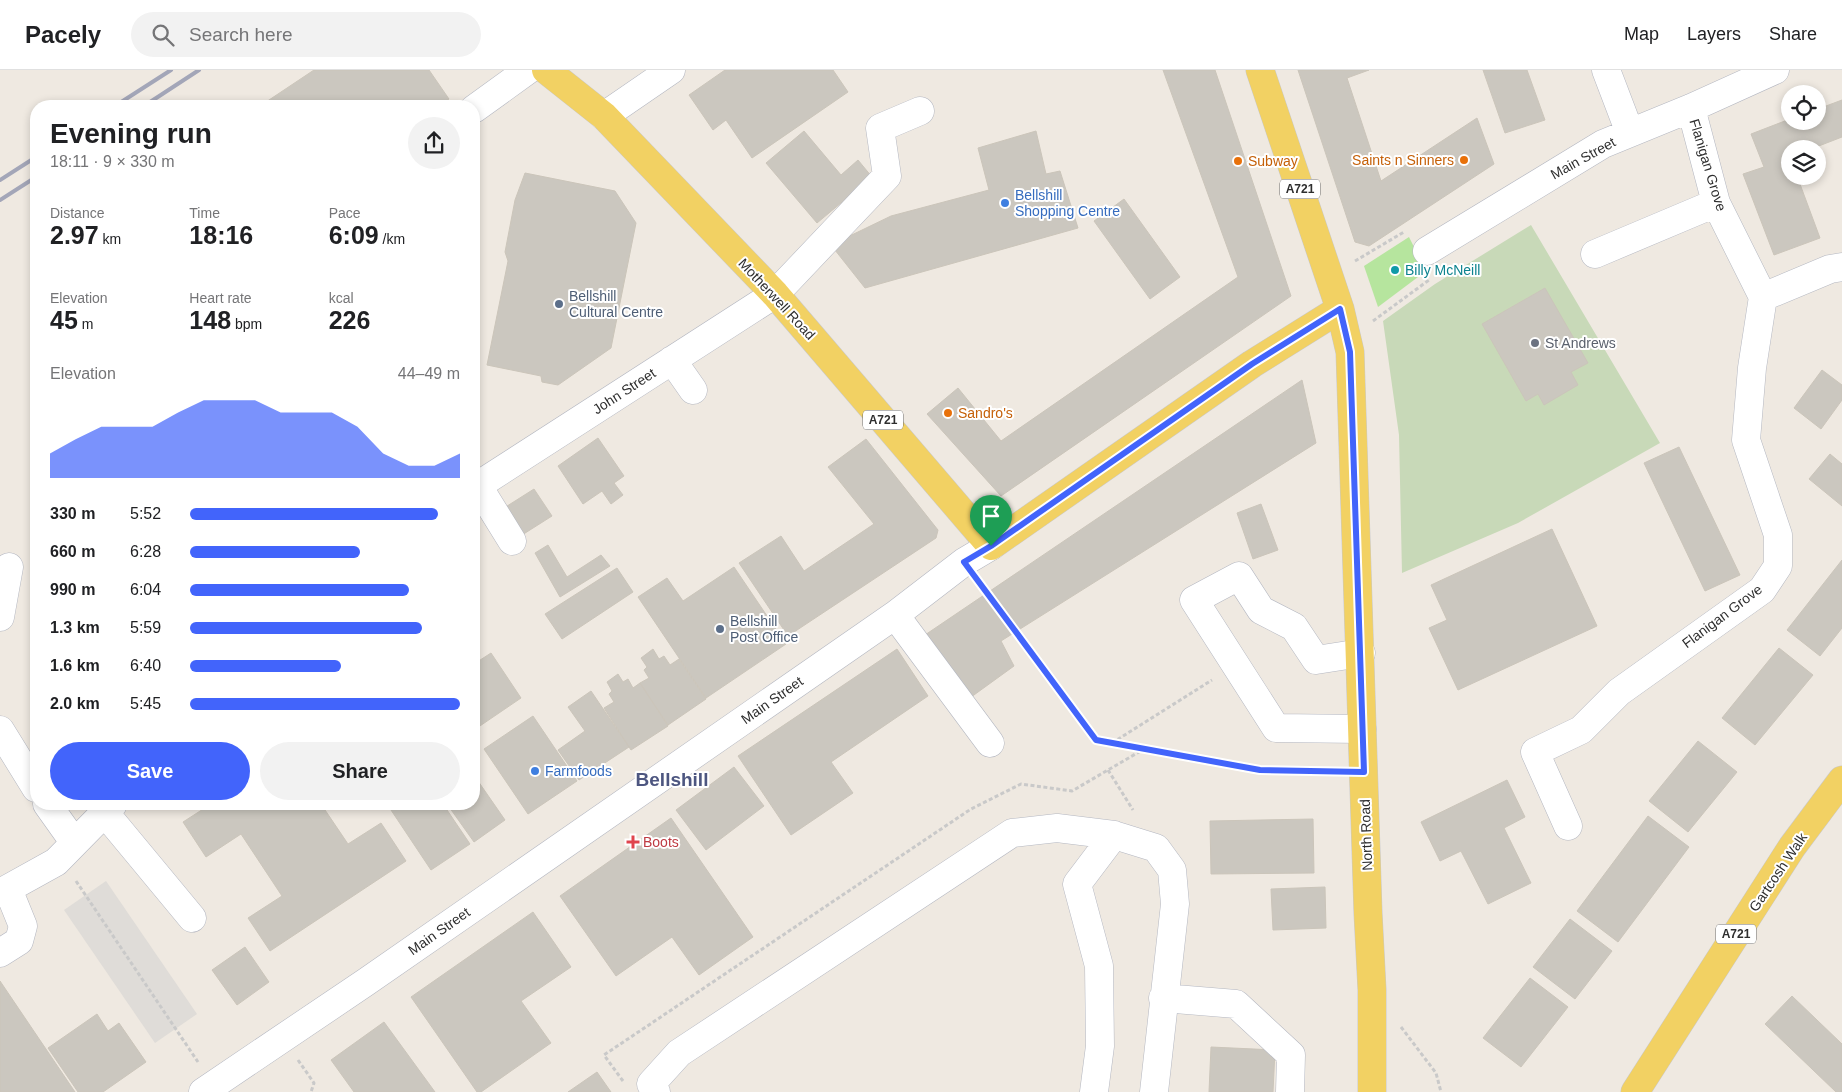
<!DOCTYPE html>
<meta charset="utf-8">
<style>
:root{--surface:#fff;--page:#f2f2f2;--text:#202124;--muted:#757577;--line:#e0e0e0;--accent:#4264fb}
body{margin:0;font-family:Helvetica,sans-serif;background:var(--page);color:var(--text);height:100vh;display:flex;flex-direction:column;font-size:19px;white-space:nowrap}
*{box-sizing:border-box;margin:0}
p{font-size:16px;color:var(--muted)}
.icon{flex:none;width:28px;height:28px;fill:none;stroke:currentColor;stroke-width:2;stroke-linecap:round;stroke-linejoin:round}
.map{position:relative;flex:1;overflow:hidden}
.sheet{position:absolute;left:30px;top:30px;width:450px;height:710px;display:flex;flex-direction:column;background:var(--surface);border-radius:20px;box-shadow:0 2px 8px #0003}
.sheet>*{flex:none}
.tools{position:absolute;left:1781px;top:15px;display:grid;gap:10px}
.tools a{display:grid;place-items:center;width:45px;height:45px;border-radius:50%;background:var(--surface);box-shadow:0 2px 8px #0003;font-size:25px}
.pin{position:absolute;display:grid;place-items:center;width:42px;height:42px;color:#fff;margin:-51px -21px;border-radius:50% 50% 50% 0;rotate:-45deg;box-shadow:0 0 5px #0007}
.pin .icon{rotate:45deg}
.round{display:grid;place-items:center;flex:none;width:52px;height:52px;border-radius:26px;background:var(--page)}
.summary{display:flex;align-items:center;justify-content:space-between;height:85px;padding:0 20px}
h1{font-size:28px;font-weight:600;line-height:38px}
.stats{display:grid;grid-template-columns:repeat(3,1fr);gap:8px;height:85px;padding:5px 20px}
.stats div{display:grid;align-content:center}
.stats b{font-size:25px;font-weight:600}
.stats small{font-size:14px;font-weight:400}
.stats p{font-size:14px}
.chart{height:140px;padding:10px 20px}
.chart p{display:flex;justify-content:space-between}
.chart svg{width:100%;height:90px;margin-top:5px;fill:var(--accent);opacity:.7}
.button{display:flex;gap:10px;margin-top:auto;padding:10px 20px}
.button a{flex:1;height:58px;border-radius:30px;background:var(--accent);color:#fff;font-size:20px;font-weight:600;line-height:58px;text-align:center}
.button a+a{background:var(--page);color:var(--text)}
ul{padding:0 20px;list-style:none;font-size:16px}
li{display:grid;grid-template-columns:80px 60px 1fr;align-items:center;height:38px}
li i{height:12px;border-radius:6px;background:var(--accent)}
header{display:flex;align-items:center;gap:30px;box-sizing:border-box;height:70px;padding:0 25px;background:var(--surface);border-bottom:1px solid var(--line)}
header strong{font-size:24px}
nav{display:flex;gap:28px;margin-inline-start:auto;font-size:18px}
.search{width:350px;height:45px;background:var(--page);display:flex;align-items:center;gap:12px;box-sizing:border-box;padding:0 18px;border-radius:28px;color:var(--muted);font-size:19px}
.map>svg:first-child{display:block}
</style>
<header>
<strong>Pacely</strong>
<div class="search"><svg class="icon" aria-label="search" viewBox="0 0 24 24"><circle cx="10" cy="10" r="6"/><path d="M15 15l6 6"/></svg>Search here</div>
<nav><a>Map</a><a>Layers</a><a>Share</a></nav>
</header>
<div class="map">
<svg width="1842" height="1022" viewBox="0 0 1842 1022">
<rect width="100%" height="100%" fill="#efe9e1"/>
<!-- green -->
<path fill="#b6e59e" d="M1409 167 1426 201 1378 237 1364 196Z"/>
<!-- cemetery -->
<path fill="#c8d9b8" d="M1531 155 1660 373 1518 453 1402 503 1399 365 1383 251 1435 214Z"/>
<!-- plaza -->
<path fill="#dfdcd8" d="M106 811 197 944 155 973 64 840Z"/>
<!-- building -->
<path fill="#cbc7bf" stroke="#cbc5ba" d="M314 0H429L449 29 438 36H260Z
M725 0H833L848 22 752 88 726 50 713 60 689 25Z
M1163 0H1215L1291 226 1001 426 927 344 958 318 1001 371 1238 207Z
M1298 0H1369L1347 8 1381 111 1477 48 1494 94 1369 176 1355 172Z
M1483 0H1527L1545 50 1505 63Z
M1842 30V67L1811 79H1790V106H1797L1820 168 1774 185 1743 104 1764 97 1751 64 1790 49V51H1818V39Z
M804 61 841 105 858 90 872 107 817 153 766 93Z
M1036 61 1046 104 1060 101 1078 158 865 218 831 175 891 146 989 120 978 78Z
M525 103 615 121 636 153 611 278 558 315 542 312 541 306 487 295 508 191 505 182 515 130Z
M1124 129 1180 207 1150 229 1094 151Z
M1545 218 1588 293 1571 302 1578 315 1544 335 1538 324 1526 331 1482 254Z
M1822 300 1842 315V330L1821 359 1794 338Z
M1302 310 1316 373 1001 571 1014 596 967 630 922 567Z
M598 368 624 406 614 413 623 425 611 434 602 421 583 434 558 396Z
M866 369 938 460 936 468 788 566 739 493 781 466 804 501 874 454 828 397Z
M1679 377 1740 505 1705 521 1644 393Z
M1830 384 1842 394V436L1809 409Z
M534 419 552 446 522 465 504 438Z
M1261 434 1278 480 1253 489 1237 443Z
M1552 459 1597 556 1458 620 1429 558 1447 550 1431 515Z
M548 475 567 507 601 485 610 496 560 527 535 483Z
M1842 490V558L1820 586 1787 560Z
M734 497 786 574 706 628 638 527 667 508 683 531Z
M617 498 633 522 562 569 545 544Z
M1779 578 1813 605 1755 675 1722 648Z
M653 579 659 589 664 586 670 595 679 589 706 629 668 655 640 613 649 608 644 600 647 597 641 588Z
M897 579 928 626 831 692 853 723 791 765 738 686Z
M491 583 521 628 474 660V594Z
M618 604 623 612 628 609 633 618 640 613 668 656 631 680 604 638 614 632 609 624 612 621 607 612Z
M591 621 629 677 579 710 558 680 585 661 568 637Z
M533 646 577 711 528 744 484 679Z
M1698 671 1737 702 1688 762 1649 731Z
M734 697 764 736 706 780 676 740Z
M1507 710 1525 747 1504 758 1531 813 1488 834 1461 781 1440 791 1421 752Z
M478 711 505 750 474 772 447 734H474V715Z
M211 734H321L348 774 381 753 406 791 270 881 248 848 282 826 241 764 206 787 183 752Z
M387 734H443L470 774 431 800Z
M1648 746 1689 777 1618 872 1577 841Z
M671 748 753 867 699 905 672 867 616 906 560 826Z
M1313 749 1314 803 1211 804 1210 751Z
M1325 817 1326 858 1273 860 1271 819Z
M533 842 571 897 521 931 551 973 481 1022H477L411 927Z
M1570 849 1612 881 1575 929 1533 897Z
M245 877 269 912 237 935 212 900Z
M1530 908 1568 937 1521 997 1483 968Z
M0 911 75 1022H0Z
M1792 926 1842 974V1022H1836L1765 954Z
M97 944 108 961 119 953 146 992 103 1022H78L48 978Z
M384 952 435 1022H354L331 990Z
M1211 977 1275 980 1273 1022H1209Z
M597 1002 611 1022H568Z"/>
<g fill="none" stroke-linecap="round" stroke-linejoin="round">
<!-- minor casing -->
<g stroke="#b4b7c1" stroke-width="29">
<path id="minor" d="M1606 0 1630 63
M474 39 528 0
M604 46 671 0
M1427 181 1603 74 1691 38 1775 0
M1595 184 1716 133
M1763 227 1830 199 1842 197
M672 290 693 320
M478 416 512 471
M474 418 775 224 887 106 880 58 920 41
M895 545 990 673
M0 547 9 497
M1361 583 1316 590 1294 557 1261 540 1239 506 1194 530 1276 658 1362 659
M0 660 36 718
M47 734 74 772
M105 743 192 848
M1568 756 1535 682 1581 660 1619 622 1762 520 1778 496V465L1746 370 1752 298 1763 227 1716 133 1691 38
M1114 765 1156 778 1172 800 1175 834 1154 1022
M0 823 56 792 113 734
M0 883 19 871 23 856 8 819
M1163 928 1236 934 1291 985 1290 1022
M203 1022 366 912 895 545 964 492 991 476
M656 1022 651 1014 679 983 1012 763 1057 758 1114 765 1077 814 1099 896 1100 976 1094 1022"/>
</g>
<!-- major casing -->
<g stroke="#c9c9c9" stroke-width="29">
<path id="major" d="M546 0 604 46 775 224 991 476 1252 294 1340 239
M1260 0 1340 239 1350 282 1368 843 1372 920V1022
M1635 1022 1792 777 1842 710"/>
</g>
<!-- path -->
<path stroke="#c9c9c9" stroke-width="3" stroke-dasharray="4 2.5" stroke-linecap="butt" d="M1355 191 1404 162
M1373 251 1429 210
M981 515 1096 670 1260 700 1336 702
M1112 673 1212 610
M1108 700 1133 740
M76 811 198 992
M1401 957 1436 1003 1441 1022
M298 990 314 1013 311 1022
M623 1011 604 985 971 739 1021 714 1072 721 1144 679"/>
<!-- minor -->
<use href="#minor" stroke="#fff" stroke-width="28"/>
<!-- major -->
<use href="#major" stroke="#f2d163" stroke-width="28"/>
<!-- rail -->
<path stroke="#a3a6b8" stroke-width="4" d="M115 36 171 0
M144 36 199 0
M0 110 36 87
M0 130 36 107"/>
</g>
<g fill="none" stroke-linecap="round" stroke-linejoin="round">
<!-- route casing -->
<g stroke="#fff" stroke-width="10">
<path id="route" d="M1340 239 1350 282 1364 702 1260 700 1096 670 964 492 991 476 1252 294Z"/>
</g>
<!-- route -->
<use href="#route" stroke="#4264fb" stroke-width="6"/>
</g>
<!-- markers -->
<g fill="#e8710a" stroke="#fff" stroke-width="2">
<circle cx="1464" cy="90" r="5"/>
<circle cx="1238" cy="91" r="5"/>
<circle cx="948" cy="343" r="5"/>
</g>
<g fill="#3f7fe0" stroke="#fff" stroke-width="2">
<circle cx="1005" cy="133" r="5"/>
<circle cx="535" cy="701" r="5"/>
</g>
<circle fill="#0f9aa8" stroke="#fff" stroke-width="2" cx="1395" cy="200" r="5"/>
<g fill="#5c6f8a" stroke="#fff" stroke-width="2">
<circle cx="559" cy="234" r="5"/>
<circle cx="720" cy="559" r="5"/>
</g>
<circle fill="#6b7280" stroke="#fff" stroke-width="2" cx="1535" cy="273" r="5"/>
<path fill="#e0444e" stroke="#fff" stroke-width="2" d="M630.5 764.5h5v5h5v5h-5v5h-5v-5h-5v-5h5z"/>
<g text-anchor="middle" stroke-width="4" stroke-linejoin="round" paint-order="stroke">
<!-- shield labels -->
<g fill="#fff" stroke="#6d6d6d" stroke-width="1">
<rect x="1280" y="109.5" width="40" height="19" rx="4"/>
<rect x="863" y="340.5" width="40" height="19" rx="4"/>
<rect x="1716" y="854.5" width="40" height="19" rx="4"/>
</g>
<g font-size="12" font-weight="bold" fill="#2e2e2e">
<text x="1300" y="123">A721</text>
<text x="883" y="354">A721</text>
<text x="1736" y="868">A721</text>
</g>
<!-- street labels -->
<g font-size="14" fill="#2e2e2e" stroke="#fff">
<text transform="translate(1583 88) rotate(-29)" y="5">Main Street</text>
<text transform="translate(1708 95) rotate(73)" y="5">Flanigan Grove</text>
<text transform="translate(777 229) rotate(47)" y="5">Motherwell Road</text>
<text transform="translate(624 321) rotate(-33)" y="5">John Street</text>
<text transform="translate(1722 546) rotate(-37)" y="5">Flanigan Grove</text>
<text transform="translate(772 630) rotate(-35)" y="5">Main Street</text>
<text transform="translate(1366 765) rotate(-92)" y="5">North Road</text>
<text transform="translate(1778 802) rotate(-56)" y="5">Gartcosh Walk</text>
<text transform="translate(439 861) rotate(-35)" y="5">Main Street</text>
</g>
<!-- food labels -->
<g font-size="14" fill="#c56008" stroke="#fff" text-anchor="start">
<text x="1454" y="95" text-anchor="end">Saints n Sinners</text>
<text x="1248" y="96">Subway</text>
<text x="958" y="348">Sandro's</text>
</g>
<!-- shop labels -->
<g font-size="14" fill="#366cbe" stroke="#fff" text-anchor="start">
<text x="1015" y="130">Bellshill<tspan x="1015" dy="16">Shopping Centre</tspan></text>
<text x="545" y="706">Farmfoods</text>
</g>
<!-- culture labels -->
<g font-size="14" fill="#0d838f" stroke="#fff" text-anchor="start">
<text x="1405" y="205">Billy McNeill</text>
</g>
<!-- service labels -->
<g font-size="14" fill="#4e5e75" stroke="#fff" text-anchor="start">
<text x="569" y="231">Bellshill<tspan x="569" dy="16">Cultural Centre</tspan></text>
<text x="730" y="556">Bellshill<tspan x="730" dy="16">Post Office</tspan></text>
</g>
<!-- worship labels -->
<g font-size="14" fill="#5b616d" stroke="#fff" text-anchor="start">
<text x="1545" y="278">St Andrews</text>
</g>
<!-- health labels -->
<g font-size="14" fill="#be3a42" stroke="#fff" text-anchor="start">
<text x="643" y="777">Boots</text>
</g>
<!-- district labels -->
<g font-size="19" font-weight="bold" fill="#4d5680" stroke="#fff">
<text x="672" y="716">Bellshill</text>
</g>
</g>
</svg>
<div class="tools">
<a><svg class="icon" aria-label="locate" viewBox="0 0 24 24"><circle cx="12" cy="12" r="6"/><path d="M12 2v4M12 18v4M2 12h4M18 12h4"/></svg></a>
<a><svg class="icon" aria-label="layers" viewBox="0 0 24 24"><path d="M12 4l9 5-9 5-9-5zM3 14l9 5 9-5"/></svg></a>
</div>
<div class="pin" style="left:991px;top:476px;background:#1e9e55"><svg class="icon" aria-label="arrive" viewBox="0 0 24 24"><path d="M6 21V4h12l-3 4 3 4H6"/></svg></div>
<section class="sheet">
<div class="summary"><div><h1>Evening run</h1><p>18:11 · 9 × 330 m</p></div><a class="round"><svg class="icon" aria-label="share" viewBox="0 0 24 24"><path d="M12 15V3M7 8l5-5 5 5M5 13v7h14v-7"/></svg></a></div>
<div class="stats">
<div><p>Distance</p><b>2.97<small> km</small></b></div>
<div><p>Time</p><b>18:16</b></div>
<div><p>Pace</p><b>6:09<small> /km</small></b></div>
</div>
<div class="stats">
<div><p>Elevation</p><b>45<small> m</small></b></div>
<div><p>Heart rate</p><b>148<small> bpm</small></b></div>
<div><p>kcal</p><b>226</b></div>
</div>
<div class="chart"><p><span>Elevation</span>44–49 m</p>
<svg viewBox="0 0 160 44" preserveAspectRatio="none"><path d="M0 44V32L10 25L20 19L30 19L40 19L50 12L60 6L70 6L80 6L90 12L100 12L110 12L120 19L130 32L140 38L150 38L160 32V44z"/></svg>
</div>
<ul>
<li><b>330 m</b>5:52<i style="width:92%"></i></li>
<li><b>660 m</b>6:28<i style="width:63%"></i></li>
<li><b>990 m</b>6:04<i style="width:81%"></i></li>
<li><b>1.3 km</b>5:59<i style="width:86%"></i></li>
<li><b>1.6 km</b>6:40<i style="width:56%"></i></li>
<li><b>2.0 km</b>5:45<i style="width:100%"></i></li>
</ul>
<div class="button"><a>Save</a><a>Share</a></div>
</section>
</div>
